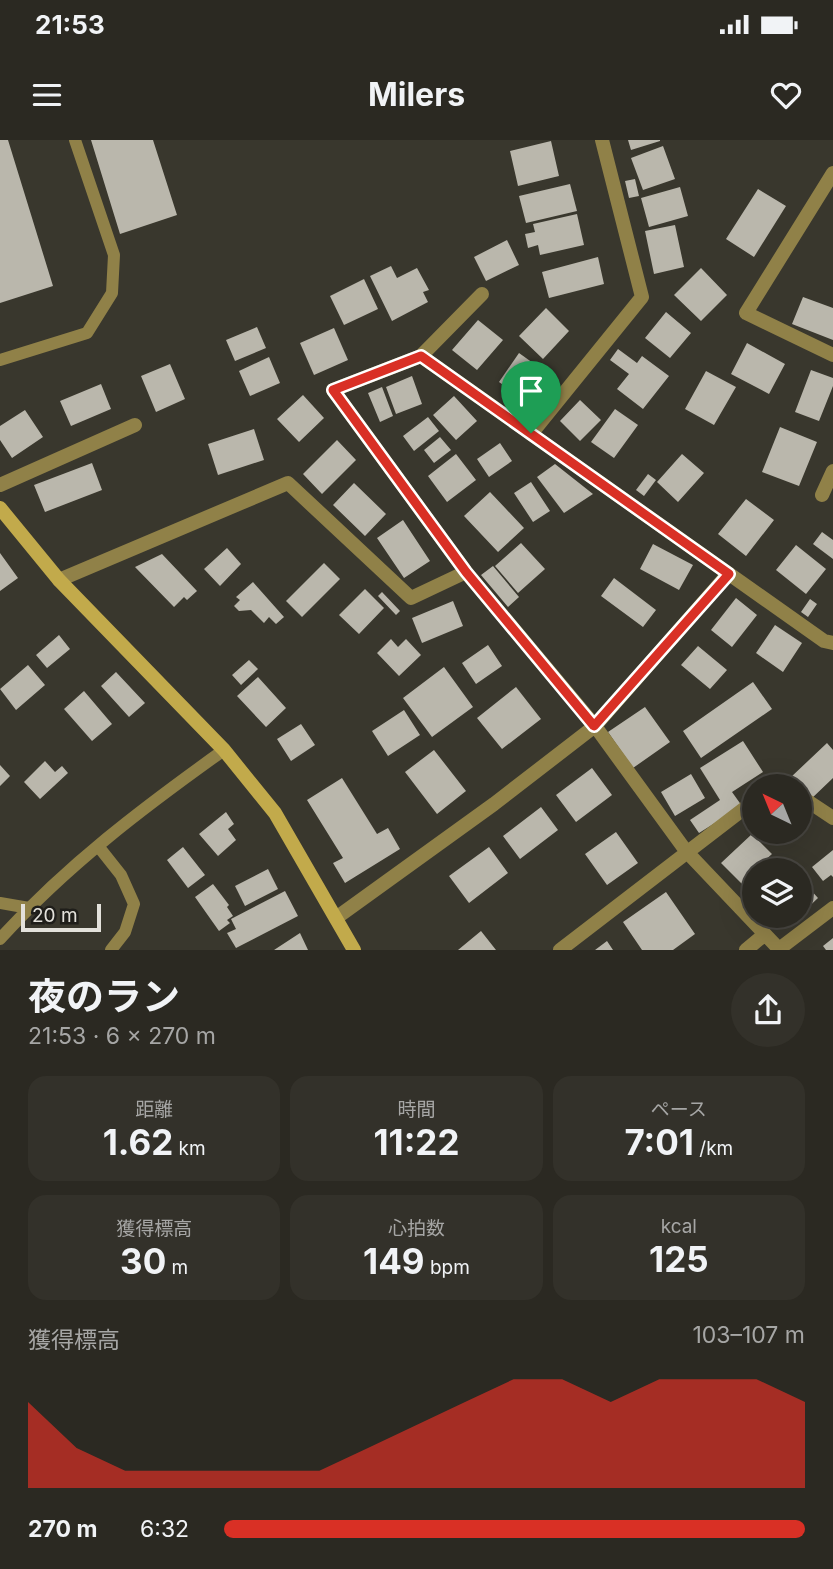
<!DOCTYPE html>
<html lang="ja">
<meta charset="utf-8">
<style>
:root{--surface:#2b2922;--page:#33312a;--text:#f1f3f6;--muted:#a6a6a5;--line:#474540;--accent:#d93025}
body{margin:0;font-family:Inter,"Noto Sans JP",sans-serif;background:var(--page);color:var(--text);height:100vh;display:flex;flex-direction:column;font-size:26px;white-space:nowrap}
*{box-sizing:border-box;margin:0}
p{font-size:23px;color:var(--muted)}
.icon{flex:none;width:38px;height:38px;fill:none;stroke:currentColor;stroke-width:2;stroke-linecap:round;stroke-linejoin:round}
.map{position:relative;height:810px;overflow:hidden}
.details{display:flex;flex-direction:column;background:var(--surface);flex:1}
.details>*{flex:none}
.needle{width:46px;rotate:317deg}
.fabs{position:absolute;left:742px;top:634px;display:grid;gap:14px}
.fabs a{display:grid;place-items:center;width:70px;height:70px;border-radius:50%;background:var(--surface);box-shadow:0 7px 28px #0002,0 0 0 2px var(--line);font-size:35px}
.scale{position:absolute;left:21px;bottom:18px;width:80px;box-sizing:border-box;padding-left:7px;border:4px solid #e3e1db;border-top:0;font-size:19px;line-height:24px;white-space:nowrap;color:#e3e1db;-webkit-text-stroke:5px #1f1e1a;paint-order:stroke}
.pin{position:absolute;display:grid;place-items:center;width:60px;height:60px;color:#fff;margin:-72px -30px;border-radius:50% 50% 50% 0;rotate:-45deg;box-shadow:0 0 7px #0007}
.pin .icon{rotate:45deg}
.round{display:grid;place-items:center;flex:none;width:74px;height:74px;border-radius:37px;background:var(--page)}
.headline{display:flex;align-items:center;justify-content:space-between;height:119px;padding:0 28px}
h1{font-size:38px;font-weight:700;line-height:52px}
.metrics{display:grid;grid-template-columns:repeat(3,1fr);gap:10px;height:119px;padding:7px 28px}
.metrics div{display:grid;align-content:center;border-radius:18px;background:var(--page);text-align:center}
.metrics b{font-size:35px;font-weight:700}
.metrics small{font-size:19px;font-weight:400}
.metrics p{font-size:19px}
.chart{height:196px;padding:14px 28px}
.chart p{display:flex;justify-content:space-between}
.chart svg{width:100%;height:126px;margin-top:7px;fill:var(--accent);opacity:.7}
ul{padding:0 28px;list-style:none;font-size:23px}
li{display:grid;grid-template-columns:112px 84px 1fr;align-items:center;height:52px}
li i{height:18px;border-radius:9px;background:var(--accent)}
.status{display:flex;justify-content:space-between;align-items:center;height:49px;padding:0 35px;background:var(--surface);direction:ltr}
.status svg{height:19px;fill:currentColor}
header{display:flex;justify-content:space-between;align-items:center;height:91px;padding:0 28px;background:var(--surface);font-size:32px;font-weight:700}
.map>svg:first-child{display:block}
</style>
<div class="status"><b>21:53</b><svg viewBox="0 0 49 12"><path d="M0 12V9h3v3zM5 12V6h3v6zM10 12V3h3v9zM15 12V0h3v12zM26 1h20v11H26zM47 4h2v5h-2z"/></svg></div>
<header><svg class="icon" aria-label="menu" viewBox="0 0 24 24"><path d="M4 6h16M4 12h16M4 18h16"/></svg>Milers<svg class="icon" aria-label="heart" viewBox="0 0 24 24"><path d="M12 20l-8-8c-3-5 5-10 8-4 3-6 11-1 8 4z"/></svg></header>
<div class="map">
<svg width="833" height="810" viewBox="0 0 833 810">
<rect width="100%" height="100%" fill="#39372d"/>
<!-- building -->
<path fill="#bab7ac" d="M0 0H8L53 146 0 163Z
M91 0H153L177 75 120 94Z
M628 0H660V1L631 10Z
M551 1 559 36 518 46 510 11Z
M663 6 675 39 643 50 631 18Z
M635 39 639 56 629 58 625 41Z
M570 44 577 71 526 83 519 56Z
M680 47 688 76 649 87 641 58Z
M758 49 786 66 754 117 726 99Z
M577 74 584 105 540 115 538 105 528 108 525 94 535 92 533 84Z
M675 85 684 127 654 134 645 91Z
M507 100 519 125 486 141 474 117Z
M598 117 604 144 549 158 542 132Z
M391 126 397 138 417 128 429 150 423 152 428 162 392 181 370 136Z
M701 128 727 155 701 181 674 155Z
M364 139 378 169 344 185 330 156Z
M803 157 833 168V200L792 184Z
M546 168 569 191 543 219 519 196Z
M666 172 691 193 670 218 645 198Z
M478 180 503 200 477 230 452 210Z
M257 187 266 208 235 221 226 200Z
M334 188 348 220 314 235 300 203Z
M747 203 785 224 769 254 731 234Z
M618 209 637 223 642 216 669 236 643 269 617 249 629 234 610 220Z
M519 213 547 233 527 262 499 242Z
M269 217 280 243 250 256 239 231Z
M170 224 185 259 156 272 141 236Z
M811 230 833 238V246L819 281 795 272Z
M706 231 736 247 714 285 685 269Z
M412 236 422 264 396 274 386 247Z
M101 244 111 269 71 286 60 261Z
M382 247 393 276 380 282 368 253Z
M303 255 324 278 299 302 277 279Z
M454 256 477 281 456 300 433 275Z
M580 260 601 280 580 301 560 281Z
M615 269 638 285 614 318 591 302Z
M25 270 43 297 12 318 0 300V286Z
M428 277 439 291 414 311 403 296Z
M780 287 817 302 799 346 762 332Z
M254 289 264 320 218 335 208 304Z
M440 297 451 310 434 323 424 310Z
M337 300 356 320 322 354 303 334Z
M500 303 512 321 489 337 477 319Z
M456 314 476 340 447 362 428 336Z
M682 314 704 333 678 362 657 342Z
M92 323 102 350 45 372 34 345Z
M555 324 593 354 564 373 537 337Z
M648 334 656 340 644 356 636 350Z
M531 342 550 371 533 382 514 353Z
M354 343 386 374 365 396 333 365Z
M490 352 524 388 498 412 464 376Z
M746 359 774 380 746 416 718 394Z
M403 380 430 421 404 438 377 398Z
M822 392 833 400V419L813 404Z
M521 403 545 429 518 453 495 426Z
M653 404 693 425 679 450 640 429Z
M796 405 826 429 806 454 776 430Z
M227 408 241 424 220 446 204 429Z
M0 413 18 438 0 451Z
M162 414 197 451 187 460 184 457 174 467 135 427Z
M324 423 340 439 302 477 286 461Z
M493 426 519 457 508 467 481 435Z
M614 438 656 470 643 487 601 456Z
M253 442 284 477 276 484 269 477 264 483 251 470 239 471 234 466 240 460 236 457Z
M365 449 384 468 359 494 339 475Z
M382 452 400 471 396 475 378 456Z
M736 458 757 475 732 507 711 490Z
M810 459 817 464 808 477 801 472Z
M453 461 463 486 422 503 412 478Z
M775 485 802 503 783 532 756 513Z
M59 495 70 509 47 528 36 515Z
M391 499 398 507 406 499 421 515 399 536 377 513Z
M488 505 502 526 476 544 462 523Z
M698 506 727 530 710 549 681 525Z
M249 520 258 529 241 545 232 535Z
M28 525 45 545 16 570 0 549Z
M444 527 473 567 432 597 403 558Z
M116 532 145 563 129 577 101 546Z
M258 537 286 568 266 587 237 556Z
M753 542 772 569 701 618 683 591Z
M516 547 541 579 502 609 477 578Z
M84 551 112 584 92 601 64 569Z
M645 567 670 602 633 628 608 592Z
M404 570 420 595 388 616 372 591Z
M301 584 315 605 291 621 277 599Z
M743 601 763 632 732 652 742 666 699 693 690 680 720 660 700 628Z
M827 603 833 610V638L810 660 800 646 790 638Z
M434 610 466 651 437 674 405 632Z
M45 621 55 632 62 626 68 633 40 659 24 642Z
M0 625 10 636 0 646Z
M592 628 612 655 576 682 556 655Z
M691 634 705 658 675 676 661 652Z
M342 638 377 694 388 688 400 709 345 743 333 723 343 718 307 660Z
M541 667 558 690 520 719 503 696Z
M226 672 234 684 228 689 236 700 218 716 199 694Z
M616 692 638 723 607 745 585 714Z
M752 694 772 714 754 730 742 744 721 723Z
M183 707 205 735 188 748 167 720Z
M489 707 508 733 469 763 449 736Z
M833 710V737L831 735 823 741 812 727Z
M268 729 278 749 245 766 235 746Z
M800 738 818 758 800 775Z
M213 744 229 765 227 767 233 776 227 780 230 783 219 791 195 757Z
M285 751 298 776 236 808 227 793 236 789 231 779Z
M666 752 695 794 673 810H642L623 782Z
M776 775H799L787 787Z
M481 791 496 810H458Z
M300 793 308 810H274Z
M833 798V810H826L823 806Z
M607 801 613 810H595Z"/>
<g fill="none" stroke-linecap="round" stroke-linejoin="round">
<!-- lane -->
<path stroke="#908148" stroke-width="12" d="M0 220 87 193 112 153 114 115 75 0
M98 706 121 735 134 764 125 792 111 810
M0 763 29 768
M0 799C66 726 144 667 224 610"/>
<!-- street -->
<path stroke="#908148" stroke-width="14" d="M833 33 746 173 833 215
M421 216 482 154
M531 294 642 157 602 0
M0 345 135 285
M822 355 833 331
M59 440 288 343 411 458 466 432
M774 646 779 643 784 646
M800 656 833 678
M336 778 494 664 595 586 728 434
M779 809 833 768
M560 810 754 661
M746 810 764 795
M780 810 686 711 595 586 466 432 333 250 421 216 824 501 833 503"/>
<!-- secondary -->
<path stroke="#c2aa4b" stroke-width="14" d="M0 368 59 440 224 610 275 673 354 810"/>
</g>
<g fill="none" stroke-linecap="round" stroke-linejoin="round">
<!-- route casing -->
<g stroke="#fff" stroke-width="14">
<path id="route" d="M421 216 729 434 594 586 466 432 333 250Z"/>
</g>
<!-- route -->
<use href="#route" stroke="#d93025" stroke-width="9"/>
</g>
</svg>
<div class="fabs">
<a><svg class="needle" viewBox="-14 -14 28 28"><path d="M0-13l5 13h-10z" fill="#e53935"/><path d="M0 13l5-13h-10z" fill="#a6a6a5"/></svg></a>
<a><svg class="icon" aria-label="layers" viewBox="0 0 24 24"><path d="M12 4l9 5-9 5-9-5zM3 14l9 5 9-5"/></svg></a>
</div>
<div class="scale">20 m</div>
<div class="pin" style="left:531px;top:293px;background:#1e9e55"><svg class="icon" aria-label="arrive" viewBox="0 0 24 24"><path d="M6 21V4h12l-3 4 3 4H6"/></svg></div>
</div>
<section class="details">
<div class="headline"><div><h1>夜のラン</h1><p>21:53 · 6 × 270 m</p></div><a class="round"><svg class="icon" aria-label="share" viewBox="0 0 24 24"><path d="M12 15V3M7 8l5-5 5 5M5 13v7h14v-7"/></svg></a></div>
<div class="metrics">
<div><p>距離</p><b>1.62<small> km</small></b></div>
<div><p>時間</p><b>11:22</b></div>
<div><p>ペース</p><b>7:01<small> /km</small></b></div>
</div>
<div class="metrics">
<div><p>獲得標高</p><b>30<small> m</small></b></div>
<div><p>心拍数</p><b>149<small> bpm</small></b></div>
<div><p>kcal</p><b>125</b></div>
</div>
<div class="chart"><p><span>獲得標高</span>103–107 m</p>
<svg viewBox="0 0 160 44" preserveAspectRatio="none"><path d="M0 44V14L10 30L20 38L30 38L40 38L50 38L60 38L70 30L80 22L90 14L100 6L110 6L120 14L130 6L140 6L150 6L160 14V44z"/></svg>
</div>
<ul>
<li><b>270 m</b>6:32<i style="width:100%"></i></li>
</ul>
</section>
